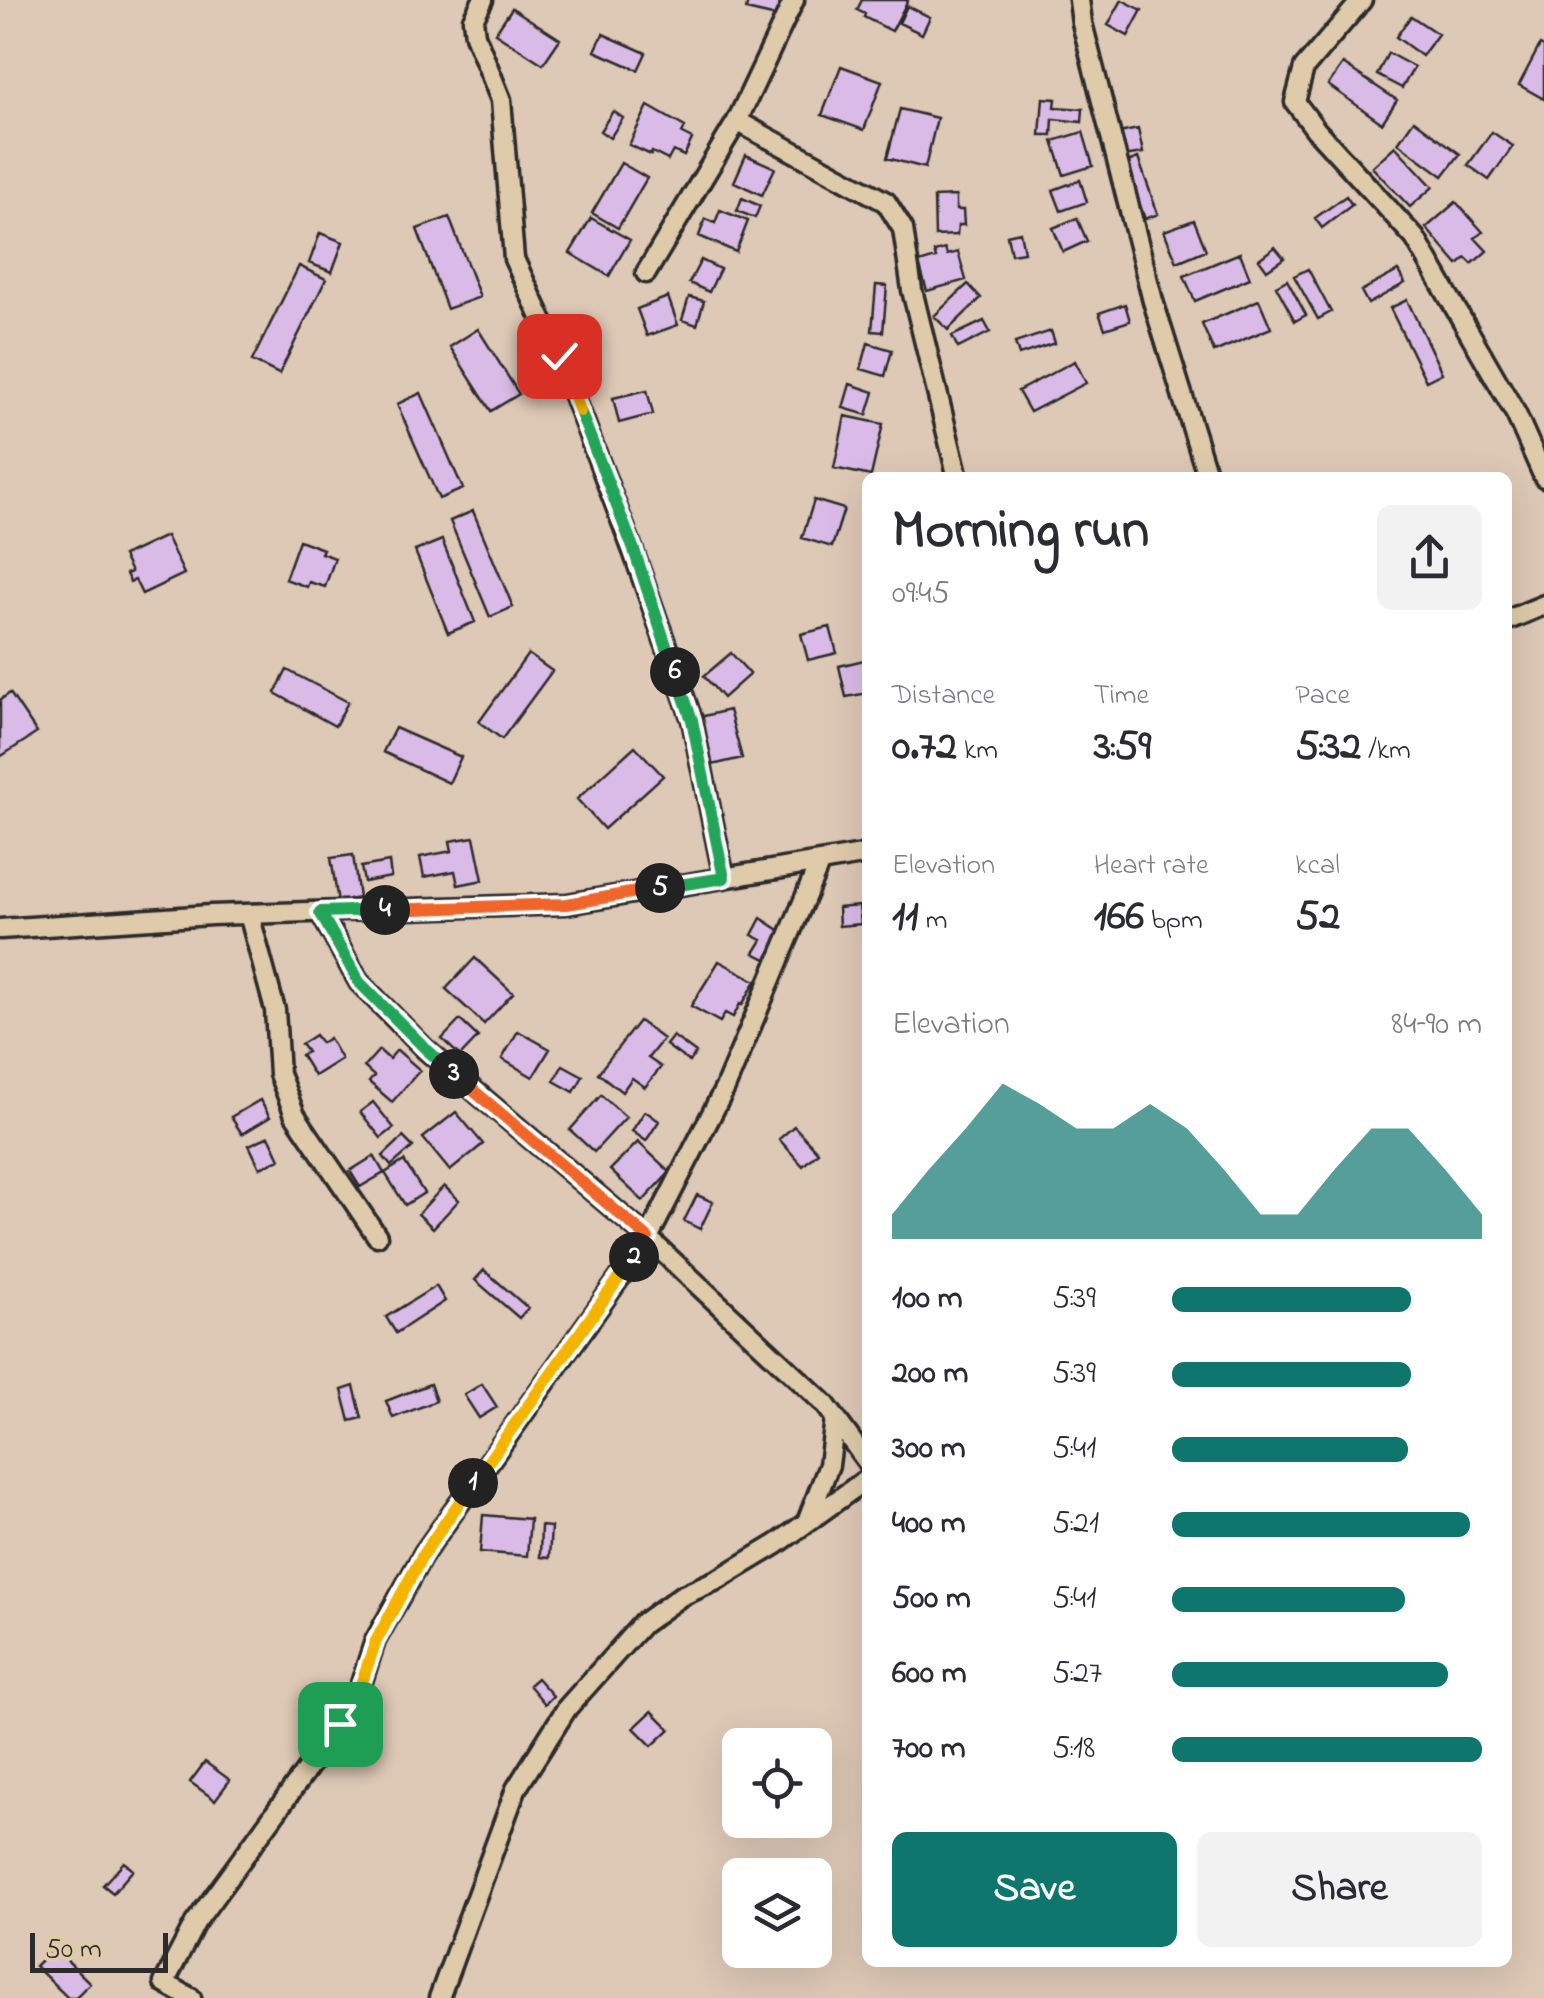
<!DOCTYPE html>
<meta charset="utf-8">
<style>
:root{--surface:#fff;--page:#f2f2f3;--text:#2b2b33;--muted:#7c7c81;--accent:#0f766e}
body{margin:0;font-family:"Indie Flower",sans-serif;background:var(--page);color:var(--text);height:100vh;display:flex;flex-direction:column;font-size:38px;white-space:nowrap}
*{box-sizing:border-box;margin:0}
p{font-size:32px;color:var(--muted)}
.icon{flex:none;width:55px;height:55px;fill:none;stroke:currentColor;stroke-width:2;stroke-linecap:round;stroke-linejoin:round}
.map{position:relative;flex:1;overflow:hidden}
.side{position:absolute;left:862px;top:472px;width:650px;height:1495px;display:flex;flex-direction:column;background:var(--surface);border-radius:15px;box-shadow:0 10px 40px #0002}
.side>*{flex:none}
.buttons{position:absolute;left:722px;top:1728px;display:grid;gap:20px}
.buttons a{display:grid;place-items:center;width:110px;height:110px;border-radius:15px;background:var(--surface);box-shadow:0 10px 40px #0002;font-size:50px}
.scale{position:absolute;left:30px;bottom:25px;width:138px;box-sizing:border-box;padding-left:10px;border:5px solid #2b2b2b;border-top:0;font-size:28px;line-height:35px;white-space:nowrap;color:#2b2b2b;-webkit-text-stroke:8px #dfcbaa;paint-order:stroke}
.pin{position:absolute;display:grid;place-items:center;width:85px;height:85px;color:#fff;margin:-42px;border-radius:20px;box-shadow:0 5px 15px #0006}
.km{position:absolute;width:50px;height:50px;margin:-25px;border-radius:50%;background:#222;color:#fff;font-size:28px;line-height:50px;text-align:center}
.round{display:grid;place-items:center;flex:none;width:105px;height:105px;border-radius:15px;background:var(--page)}
.summary{display:flex;align-items:center;justify-content:space-between;height:170px;padding:0 30px}
h1{font-size:55px;font-weight:800;line-height:75px}
.figures{display:grid;grid-template-columns:repeat(3,1fr);gap:15px;height:170px;padding:10px 30px}
.figures div{display:grid;align-content:center}
.figures b{font-size:42px;font-weight:800}
.figures small{font-size:28px;font-weight:400}
.figures p{font-size:28px}
.chart{height:280px;padding:20px 30px}
.chart p{display:flex;justify-content:space-between}
.chart svg{width:100%;height:180px;margin-top:10px;fill:var(--accent);opacity:.7}
.cta{display:flex;gap:20px;margin-top:auto;padding:20px 30px}
.cta a{flex:1;height:115px;border-radius:15px;background:var(--accent);color:#fff;font-size:40px;font-weight:800;line-height:115px;text-align:center}
.cta a+a{background:var(--page);color:var(--text)}
ul{padding:0 30px;list-style:none;font-size:32px}
li{display:grid;grid-template-columns:160px 120px 1fr;align-items:center;height:75px}
li i{height:25px;border-radius:12px;background:var(--accent)}
.map>svg:first-child{display:block}
</style>
<div class="map">
<svg width="1544" height="1998" viewBox="0 0 1544 1998">
<rect width="100%" height="100%" fill="#dec8b6"/>
<filter id="ink" filterUnits="userSpaceOnUse"><feTurbulence type="fractalNoise" baseFrequency=".01" numOctaves="2"/><feDisplacementMap in="SourceGraphic" scale="20" xChannelSelector="R" yChannelSelector="G"/><feConvolveMatrix kernelMatrix="1 2 1 2 8 2 1 2 1" color-interpolation-filters="sRGB"/></filter>
<g filter="url(#ink)">
<!-- building -->
<path fill="#dabbe7" stroke="#2b2b2b" stroke-width="2.5" d="M748 0H785L781 18 746 10Z
M862 0H908L892 31 864 17 865 14 857 10Z
M1122 0 1142 10 1128 36 1108 25Z
M907 6 930 17 922 34 899 23Z
M512 8 560 39 543 64 495 33Z
M1411 16 1438 34 1422 56 1396 37Z
M603 34 646 53 638 70 595 51Z
M1540 45 1544 47V99L1519 85Z
M1388 53 1414 67 1402 88 1377 75Z
M1343 64 1397 100 1382 123 1328 85Z
M841 66 882 81 864 130 822 115Z
M1043 98 1056 99 1055 107 1083 109 1082 122 1053 119 1052 135H1040Z
M648 106 685 127 682 134 692 139 684 156 673 151 668 160 652 152 651 155 629 145Z
M900 109 937 118 925 168 887 158Z
M613 111 623 118 610 138 600 131Z
M1414 120 1460 154 1443 176 1398 143Z
M1138 129 1143 153 1123 156 1119 133Z
M1083 132 1093 166 1064 175 1053 141Z
M1492 132 1513 146 1489 180 1468 165Z
M1395 146 1433 187 1410 207 1372 167Z
M746 155 775 168 762 195 734 182Z
M1138 158 1158 214 1145 219 1125 163Z
M621 163 647 178 618 228 592 213Z
M1080 180 1087 202 1061 211 1053 190Z
M956 196V210H963L964 225H958L957 235 935 236 934 197Z
M1346 196 1352 205 1322 228 1315 218Z
M742 198 760 206 755 218 737 211Z
M1456 202 1483 232 1475 238 1487 251 1472 264 1466 258 1458 265 1426 228Z
M720 210 748 221 736 252 699 236 705 219 715 223Z
M449 217 480 297 447 309 417 229Z
M591 218 630 240 609 276 570 253Z
M1077 218 1087 241 1063 252 1053 228Z
M1194 220 1206 250 1177 262 1164 231Z
M1020 232 1024 252 1011 254 1007 235Z
M320 233 343 242 332 272 309 263Z
M1275 247 1284 258 1267 270 1259 259Z
M945 249 947 255 958 252 966 280 927 291 919 263 936 258 934 252Z
M1240 253 1250 278 1195 301 1184 276Z
M701 260 720 269 709 292 689 283Z
M299 266 326 279 279 374 252 361Z
M1308 269 1331 312 1318 319 1294 276Z
M1398 271 1405 283 1368 304 1361 291Z
M1287 280 1306 315 1295 321 1276 286Z
M968 284 981 298 948 330 934 316Z
M876 285 887 286 883 332 872 331Z
M668 297 678 325 647 336 637 309Z
M689 297 704 301 697 325 682 320Z
M1259 300 1271 328 1214 352 1202 324Z
M1407 300 1442 373 1426 381 1390 308Z
M1125 304 1130 321 1105 329 1099 313Z
M984 321 990 332 958 348 952 336Z
M478 329 519 394 491 411 450 347Z
M1051 331 1055 343 1019 355 1015 343Z
M868 343 892 350 885 376 861 369Z
M1075 361 1086 383 1030 412 1018 391Z
M850 384 874 392 867 415 843 408Z
M647 390 653 414 619 423 613 398Z
M421 393 463 489 439 499 397 404Z
M845 416 883 424 871 476 834 468Z
M814 500 844 509 832 547 802 538Z
M473 511 513 607 490 617 450 521Z
M166 536 184 574 142 594 135 580 130 582 126 574 131 572 123 556Z
M299 540 323 549 321 553 335 558 325 587 309 582 307 587 285 579Z
M442 540 475 622 448 633 415 551Z
M830 627 837 653 808 660 801 634Z
M731 653 750 674 723 698 704 676Z
M528 654 552 671 502 739 479 722Z
M868 659V693L846 697 839 666Z
M287 670 348 702 335 726 275 693Z
M10 693 37 733 0 757V700Z
M729 710 742 758 712 765 700 717Z
M395 728 461 757 449 783 383 752Z
M635 746 663 776 604 829 577 799Z
M474 837 483 880 458 885 455 871 424 877 420 857 452 851 450 841Z
M353 855 359 898 338 902 331 858Z
M389 862 391 877 364 882 361 867Z
M859 906 861 924 839 926 838 908Z
M761 918 782 932 766 959 754 953 762 940 752 935Z
M475 958 513 993 484 1024 446 989Z
M719 961 756 981 742 1005 740 1004 733 1017 725 1013 720 1022 691 1006Z
M460 1020 478 1037 460 1056 442 1039Z
M639 1021 663 1039 648 1058 661 1067 645 1087 632 1078 622 1092 598 1073Z
M518 1031 550 1049 533 1077 502 1059Z
M315 1035 321 1043 329 1038 341 1059 314 1076 301 1055 307 1052 301 1044Z
M673 1036 696 1053 689 1062 666 1045Z
M379 1050 389 1059 397 1050 420 1070 392 1102 369 1082 374 1076 364 1067Z
M563 1065 583 1076 574 1092 554 1081Z
M601 1095 626 1117 594 1152 570 1130Z
M260 1100 270 1117 242 1134 231 1117Z
M373 1102 394 1128 381 1138 360 1112Z
M645 1111 659 1121 646 1141 632 1131Z
M456 1112 483 1144 450 1171 423 1138Z
M794 1126 818 1152 803 1166 779 1139Z
M269 1136 280 1159 260 1168 249 1145Z
M403 1137 413 1147 391 1166 383 1156Z
M638 1142 670 1172 643 1201 610 1170Z
M374 1156 384 1173 360 1187 350 1171Z
M404 1161 424 1193 405 1205 385 1173Z
M444 1186 459 1200 433 1228 418 1214Z
M697 1195 713 1202 700 1229 684 1221Z
M484 1270 528 1308 519 1318 475 1280Z
M436 1286 445 1301 396 1333 386 1317Z
M430 1384 436 1401 393 1418 386 1401Z
M482 1384 497 1407 479 1418 464 1395Z
M354 1386 362 1418 350 1421 342 1390Z
M483 1515 530 1519 527 1556 480 1552Z
M541 1526 551 1527 549 1558 540 1557Z
M537 1678 553 1696 545 1704 529 1685Z
M652 1711 670 1729 652 1746 634 1728Z
M205 1762 230 1780 215 1800 190 1782Z
M124 1862 133 1870 113 1893 103 1885Z
M54 1947 90 1983 75 1998H68L35 1966Z"/>
<g fill="none" stroke-linecap="round" stroke-linejoin="round">
<!-- minor casing -->
<g stroke="#2b2b2b" stroke-width="25">
<path id="minor" d="M483 0 473 19 475 35 501 100 514 259 559 356 633 551 692 720 724 878
M1079 0 1082 23 1153 301 1208 478
M1362 0 1304 68 1295 102 1316 130 1415 238 1516 414 1544 477
M737 121 886 202 903 229 912 290 958 478
M646 273 737 121 794 0
M1508 620 1544 605
M320 912 359 982 425 1049 648 1238 825 1404 868 1463
M249 914 275 1010 279 1074 295 1115 377 1236
M0 929 211 915 567 904 868 854
M808 1519 829 1465 835 1419
M191 1998 164 1983 195 1923 340 1724 358 1693 375 1641 424 1553 648 1238 725 1088 820 862
M439 1998 516 1789 567 1708 642 1624 681 1596 719 1579 777 1544 868 1478"/>
</g>
<!-- minor -->
<use href="#minor" stroke="#dfcbaa" stroke-width="18"/>
</g>
</g>
<g fill="none" stroke-linecap="round" stroke-linejoin="round" filter="url(#ink)">
<!-- split-1 casing -->
<g stroke="#fff" stroke-width="20">
<path id="split-1" d="M340 1724 358 1693 376 1641 424 1553 473 1483"/>
</g>
<!-- split-2 casing -->
<g stroke="#fff" stroke-width="20">
<path id="split-2" d="M473 1483 634 1257"/>
</g>
<!-- split-3 casing -->
<g stroke="#fff" stroke-width="20">
<path id="split-3" d="M454 1074 648 1238 634 1257"/>
</g>
<!-- split-4 casing -->
<g stroke="#fff" stroke-width="20">
<path id="split-4" d="M385 910 320 912 359 982 426 1049 454 1074"/>
</g>
<!-- split-5 casing -->
<g stroke="#fff" stroke-width="20">
<path id="split-5" d="M385 910 567 904 660 888"/>
</g>
<!-- split-6 casing -->
<g stroke="#fff" stroke-width="20">
<path id="split-6" d="M660 888 724 878 692 720 675 672"/>
</g>
<!-- split-7 casing -->
<g stroke="#fff" stroke-width="20">
<path id="split-7" d="M580 411 634 550 675 672"/>
</g>
<!-- split-8 casing -->
<g stroke="#fff" stroke-width="20">
<path id="split-8" d="M559 356 580 411"/>
</g>
<!-- split-1 -->
<use href="#split-1" stroke="#f5b400" stroke-width="12"/>
<!-- split-2 -->
<use href="#split-2" stroke="#f5b400" stroke-width="12"/>
<!-- split-3 -->
<use href="#split-3" stroke="#f0652b" stroke-width="12"/>
<!-- split-4 -->
<use href="#split-4" stroke="#22a559" stroke-width="12"/>
<!-- split-5 -->
<use href="#split-5" stroke="#f0652b" stroke-width="12"/>
<!-- split-6 -->
<use href="#split-6" stroke="#22a559" stroke-width="12"/>
<!-- split-7 -->
<use href="#split-7" stroke="#22a559" stroke-width="12"/>
<!-- split-8 -->
<use href="#split-8" stroke="#f5b400" stroke-width="12"/>
</g>
</svg>
<div class="buttons">
<a><svg class="icon" aria-label="locate" viewBox="0 0 24 24"><circle cx="12" cy="12" r="6"/><path d="M12 2v4M12 18v4M2 12h4M18 12h4"/></svg></a>
<a><svg class="icon" aria-label="layers" viewBox="0 0 24 24"><path d="M12 4l9 5-9 5-9-5zM3 14l9 5 9-5"/></svg></a>
</div>
<div class="scale">50 m</div>
<div class="pin" style="left:340px;top:1724px;background:#1e9e55"><svg class="icon" aria-label="arrive" viewBox="0 0 24 24"><path d="M6 21V4h12l-3 4 3 4H6"/></svg></div>
<div class="pin" style="left:559px;top:356px;background:#d93025"><svg class="icon" aria-label="check" viewBox="0 0 24 24"><path d="M5 12l5 5 9-10"/></svg></div>
<b class="km" style="left:473px;top:1483px">1</b>
<b class="km" style="left:634px;top:1257px">2</b>
<b class="km" style="left:454px;top:1074px">3</b>
<b class="km" style="left:385px;top:910px">4</b>
<b class="km" style="left:660px;top:888px">5</b>
<b class="km" style="left:675px;top:672px">6</b>
<section class="side">
<div class="summary"><div><h1>Morning run</h1><p>09:45</p></div><a class="round"><svg class="icon" aria-label="share" viewBox="0 0 24 24"><path d="M12 15V3M7 8l5-5 5 5M5 13v7h14v-7"/></svg></a></div>
<div class="figures">
<div><p>Distance</p><b>0.72<small> km</small></b></div>
<div><p>Time</p><b>3:59</b></div>
<div><p>Pace</p><b>5:32<small> /km</small></b></div>
</div>
<div class="figures">
<div><p>Elevation</p><b>11<small> m</small></b></div>
<div><p>Heart rate</p><b>166<small> bpm</small></b></div>
<div><p>kcal</p><b>52</b></div>
</div>
<div class="chart"><p><span>Elevation</span>84–90 m</p>
<svg viewBox="0 0 160 44" preserveAspectRatio="none"><path d="M0 44V38L10 27L20 17L30 6L40 11L50 17L60 17L70 11L80 17L90 27L100 38L110 38L120 27L130 17L140 17L150 27L160 38V44z"/></svg>
</div>
<ul>
<li><b>100 m</b>5:39<i style="width:77%"></i></li>
<li><b>200 m</b>5:39<i style="width:77%"></i></li>
<li><b>300 m</b>5:41<i style="width:76%"></i></li>
<li><b>400 m</b>5:21<i style="width:96%"></i></li>
<li><b>500 m</b>5:41<i style="width:75%"></i></li>
<li><b>600 m</b>5:27<i style="width:89%"></i></li>
<li><b>700 m</b>5:18<i style="width:100%"></i></li>
</ul>
<div class="cta"><a>Save</a><a>Share</a></div>
</section>
</div>
